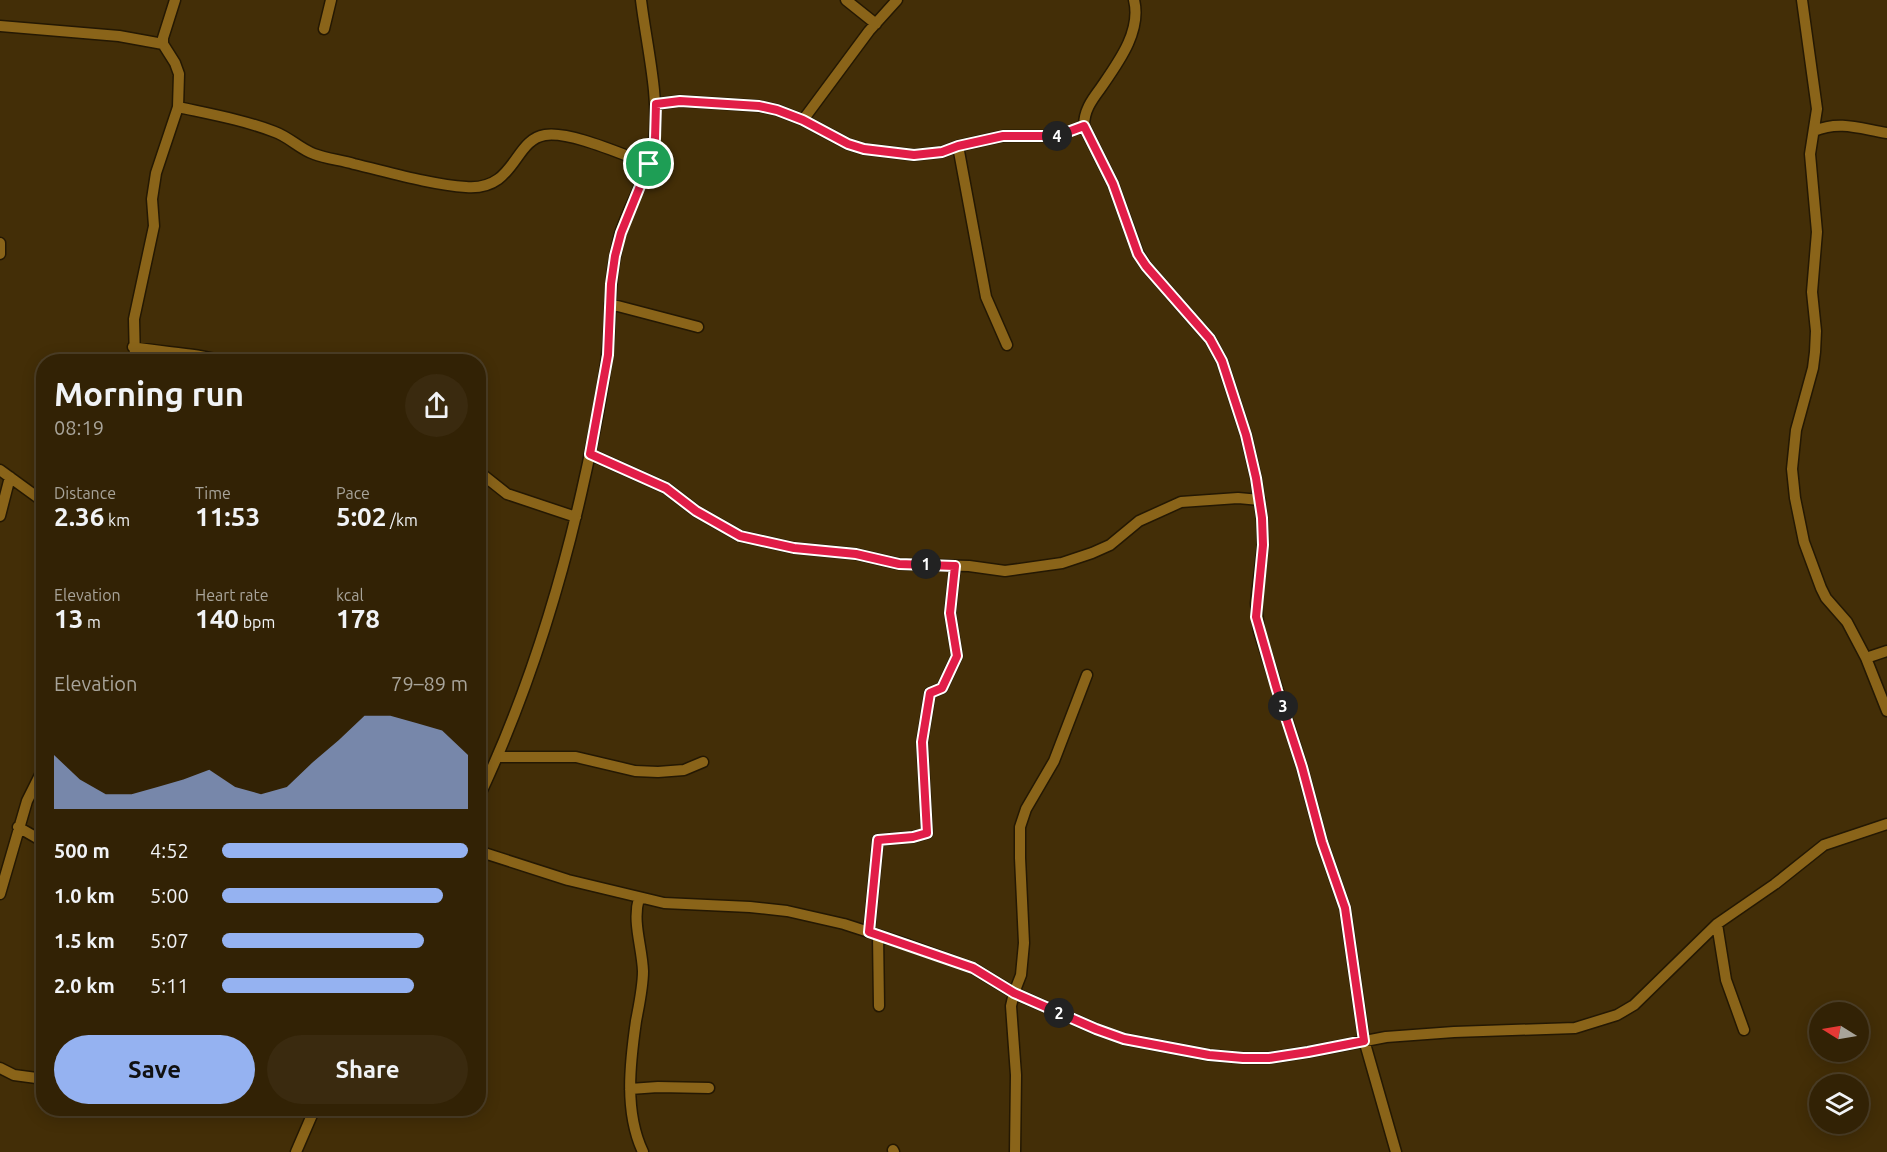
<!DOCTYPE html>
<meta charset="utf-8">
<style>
:root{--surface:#322205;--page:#3a2a0f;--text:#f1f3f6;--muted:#a8a49a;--line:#4d3f27;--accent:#95b2f1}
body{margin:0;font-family:Ubuntu,sans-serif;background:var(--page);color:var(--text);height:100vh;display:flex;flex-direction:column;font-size:22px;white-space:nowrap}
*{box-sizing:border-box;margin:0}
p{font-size:20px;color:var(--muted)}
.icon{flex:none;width:33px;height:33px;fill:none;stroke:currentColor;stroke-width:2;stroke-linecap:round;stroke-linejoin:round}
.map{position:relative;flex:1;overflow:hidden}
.sheet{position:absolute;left:36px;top:354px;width:450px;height:762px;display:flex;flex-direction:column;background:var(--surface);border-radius:24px;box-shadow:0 3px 15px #0003,0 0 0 2px var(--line)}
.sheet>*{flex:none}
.needle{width:39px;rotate:281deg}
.buttons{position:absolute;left:1809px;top:1002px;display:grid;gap:12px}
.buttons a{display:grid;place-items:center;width:60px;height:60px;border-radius:50%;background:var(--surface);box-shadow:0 3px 15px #0003,0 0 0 2px var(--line);font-size:30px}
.pin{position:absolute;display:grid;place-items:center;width:51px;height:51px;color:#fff;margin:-26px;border:3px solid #fff;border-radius:50%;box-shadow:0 2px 6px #0007}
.km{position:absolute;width:30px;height:30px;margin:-15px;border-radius:50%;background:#222;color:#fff;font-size:16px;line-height:30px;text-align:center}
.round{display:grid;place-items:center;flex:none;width:63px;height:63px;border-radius:32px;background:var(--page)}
.overview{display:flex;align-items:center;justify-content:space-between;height:102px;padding:0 18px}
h1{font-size:33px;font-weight:600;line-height:45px}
.stats{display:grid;grid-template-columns:repeat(3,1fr);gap:9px;height:102px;padding:6px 18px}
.stats div{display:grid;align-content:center}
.stats b{font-size:26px;font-weight:600}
.stats small{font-size:16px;font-weight:400}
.stats p{font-size:16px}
.chart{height:168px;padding:12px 18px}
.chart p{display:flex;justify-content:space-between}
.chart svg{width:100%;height:108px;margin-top:6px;fill:var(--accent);opacity:.7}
.cta{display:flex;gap:12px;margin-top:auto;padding:12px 18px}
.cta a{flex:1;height:69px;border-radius:36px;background:var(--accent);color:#111;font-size:24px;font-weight:600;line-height:69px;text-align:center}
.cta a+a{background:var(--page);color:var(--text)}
ul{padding:0 18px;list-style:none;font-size:20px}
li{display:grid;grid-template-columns:96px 72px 1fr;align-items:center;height:45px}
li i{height:15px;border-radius:8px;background:var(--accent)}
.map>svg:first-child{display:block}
</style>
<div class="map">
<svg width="1887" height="1152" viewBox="0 0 1887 1152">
<rect width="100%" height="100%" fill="#432e07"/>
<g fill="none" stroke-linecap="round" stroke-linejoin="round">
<!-- minor casing -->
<g stroke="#241803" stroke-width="13">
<path id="minor" d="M846 0 876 24
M1134 0C1142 32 1117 64 1100 89 1091 101 1084 111 1084 126L1113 184 1138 253 1146 266 1210 339 1222 361 1246 435 1256 478 1262 518 1263 545 1256 603 1259 631 1302 767 1322 842 1345 908 1364 1040 1396 1152
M1802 0 1817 109 1810 154 1817 232 1812 292 1816 331 1815 352 1813 368 1796 430 1792 469 1795 498 1804 542 1821 588 1826 598 1847 622 1866 658 1887 711
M0 26 119 36 163 44
M324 29 331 0
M656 104 680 101 759 106 777 110 803 120 848 144 864 149 914 155 942 152 958 146 1003 136H1057L1084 126
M178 107C210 114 244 120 275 132 289 137 300 149 314 154 327 159 341 160 354 164 388 172 432 185 466 187 516 191 513 140 545 135 571 131 623 155 649 164
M803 120 869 31 897 0
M1814 131C1840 120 1861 129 1887 133
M958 146 986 297 1007 345
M0 243V254
M610 304 698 327
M133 347C163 353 195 352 225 362
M135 362 134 319 154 226 152 199 156 173 178 107 179 74 175 63 163 44V38L175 0
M590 454 666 488 696 511 740 536 794 548 856 554 899 564 969 566 1005 571 1062 563 1092 553 1110 545 1139 521 1181 502 1238 498 1260 500
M0 470 44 502
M478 471 507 494 576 517
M0 516 10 477
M1866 658 1887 651
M498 757H576L635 771 658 772 684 770 703 762
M478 799C525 700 558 596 582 490 592 446 602 400 607 355 611 327 609 298 613 269 615 257 617 245 620 234 630 202 650 174 654 140 660 99 646 42 641 0
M18 827 44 842
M478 851 568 880 664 903 750 907 787 911 844 924 909 945 973 968 1014 993 1096 1029 1124 1039 1209 1055 1243 1058H1269L1308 1052 1386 1037 1454 1032 1575 1028 1617 1015 1634 1005 1717 924 1775 884 1824 845 1887 824
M0 894 27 801 44 767
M639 898C632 922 642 946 643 971 643 987 639 1005 636 1021 630 1063 624 1112 643 1152
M1717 924 1726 980 1744 1030
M869 932 878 840 913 837 927 833 922 742 930 693 942 688 957 656 950 613 955 566
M878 935 879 1006
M0 1068 14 1075 44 1079
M630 1089 658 1087 709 1088
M893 1150 894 1152
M296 1152 315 1108
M1015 1152 1016 1075 1011 1006 1014 993 1021 975 1024 943 1020 858V827L1026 809 1054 761 1087 675"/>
</g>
<!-- minor -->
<use href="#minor" stroke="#8a6419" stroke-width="10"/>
</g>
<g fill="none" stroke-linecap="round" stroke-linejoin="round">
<!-- route casing -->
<g stroke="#fff" stroke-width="12">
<path id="route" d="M680 101 759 106 777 110 803 120 848 144 864 149 914 155 942 152 958 146 1003 136H1057L1084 126 1113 184 1138 254 1146 266 1210 339 1222 361 1246 435 1256 478 1262 518 1263 545 1256 617 1277 690 1302 767 1322 842 1345 908 1364 1041 1308 1052 1269 1058H1243L1209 1055 1124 1039 1096 1029 1014 993 973 968 869 932 878 840 913 837 927 833 922 742 930 693 942 688 957 656 950 613 955 566 899 564 856 554 794 548 740 536 696 511 666 488 590 454 608 355 611 284 615 256 621 233 649 164 655 139 656 104Z"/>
</g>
<!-- route -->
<use href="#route" stroke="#e11d48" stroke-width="8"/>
</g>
</svg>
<div class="buttons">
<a><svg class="needle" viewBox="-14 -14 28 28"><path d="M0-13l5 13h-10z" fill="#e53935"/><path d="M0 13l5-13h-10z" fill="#a8a49a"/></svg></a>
<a><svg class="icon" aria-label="layers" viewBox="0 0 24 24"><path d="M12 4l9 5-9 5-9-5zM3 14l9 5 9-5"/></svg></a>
</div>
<div class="pin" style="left:649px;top:164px;background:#1e9e55"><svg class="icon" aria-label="arrive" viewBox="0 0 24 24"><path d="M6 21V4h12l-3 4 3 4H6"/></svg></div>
<b class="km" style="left:926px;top:564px">1</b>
<b class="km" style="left:1059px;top:1013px">2</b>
<b class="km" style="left:1283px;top:706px">3</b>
<b class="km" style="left:1057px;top:136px">4</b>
<section class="sheet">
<div class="overview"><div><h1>Morning run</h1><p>08:19</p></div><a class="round"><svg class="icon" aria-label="share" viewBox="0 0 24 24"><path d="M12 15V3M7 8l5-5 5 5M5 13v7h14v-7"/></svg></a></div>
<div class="stats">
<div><p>Distance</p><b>2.36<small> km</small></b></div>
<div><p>Time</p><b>11:53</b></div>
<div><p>Pace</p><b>5:02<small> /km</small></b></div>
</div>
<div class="stats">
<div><p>Elevation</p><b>13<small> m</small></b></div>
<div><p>Heart rate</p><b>140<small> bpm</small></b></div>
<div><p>kcal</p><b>178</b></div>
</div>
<div class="chart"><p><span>Elevation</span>79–89 m</p>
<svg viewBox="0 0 160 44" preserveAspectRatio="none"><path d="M0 44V22L10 32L20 38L30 38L40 35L50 32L60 28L70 35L80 38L90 35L100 25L110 16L120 6L130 6L140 9L150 12L160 22V44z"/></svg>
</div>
<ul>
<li><b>500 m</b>4:52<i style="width:100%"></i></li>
<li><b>1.0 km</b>5:00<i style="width:90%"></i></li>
<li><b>1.5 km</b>5:07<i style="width:82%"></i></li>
<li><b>2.0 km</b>5:11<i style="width:78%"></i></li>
</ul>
<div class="cta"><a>Save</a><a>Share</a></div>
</section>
</div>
